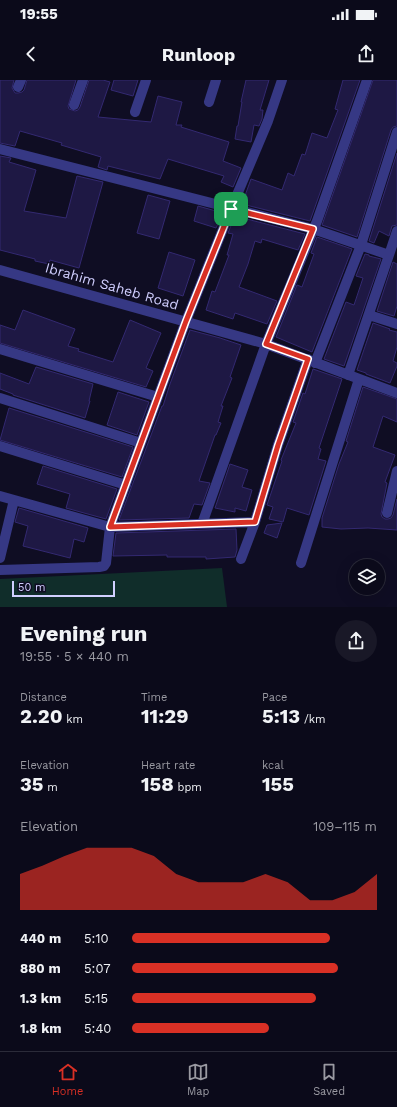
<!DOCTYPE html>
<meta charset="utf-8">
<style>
:root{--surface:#0b0a1a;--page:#191827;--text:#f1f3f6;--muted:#9a9aa2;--line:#2b2b39;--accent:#d93025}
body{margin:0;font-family:"Work Sans",sans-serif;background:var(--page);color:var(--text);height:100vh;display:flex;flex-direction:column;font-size:15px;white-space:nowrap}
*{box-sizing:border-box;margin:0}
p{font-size:13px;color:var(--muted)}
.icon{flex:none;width:22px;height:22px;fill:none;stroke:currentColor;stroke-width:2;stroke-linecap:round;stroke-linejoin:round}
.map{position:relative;height:527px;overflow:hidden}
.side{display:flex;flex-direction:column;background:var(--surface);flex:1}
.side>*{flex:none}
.buttons{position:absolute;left:349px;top:479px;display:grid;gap:8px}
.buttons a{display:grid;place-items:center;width:36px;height:36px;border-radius:50%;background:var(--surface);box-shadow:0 4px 16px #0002,0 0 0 1px var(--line);font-size:20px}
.scale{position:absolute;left:12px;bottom:10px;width:103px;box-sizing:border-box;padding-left:4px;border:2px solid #d1cfff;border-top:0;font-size:11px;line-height:14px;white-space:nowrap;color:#d1cfff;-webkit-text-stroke:3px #0f0d23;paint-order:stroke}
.pin{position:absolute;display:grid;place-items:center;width:34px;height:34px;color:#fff;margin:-17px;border-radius:8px;box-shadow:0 2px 6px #0006}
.round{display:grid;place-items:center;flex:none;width:42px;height:42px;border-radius:21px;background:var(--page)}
.headline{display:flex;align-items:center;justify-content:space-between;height:68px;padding:0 20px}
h1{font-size:22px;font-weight:700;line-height:30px}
.stats{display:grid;grid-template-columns:repeat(3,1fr);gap:6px;height:68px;padding:4px 20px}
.stats div{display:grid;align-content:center}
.stats b{font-size:20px;font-weight:700}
.stats small{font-size:11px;font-weight:400}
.stats p{font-size:11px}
.chart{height:112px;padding:8px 20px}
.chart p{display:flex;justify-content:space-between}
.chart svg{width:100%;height:72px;margin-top:4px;fill:var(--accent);opacity:.7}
ul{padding:0 20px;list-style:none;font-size:13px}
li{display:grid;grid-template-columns:64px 48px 1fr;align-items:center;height:30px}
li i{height:10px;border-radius:5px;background:var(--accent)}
.status{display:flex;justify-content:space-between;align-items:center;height:28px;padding:0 20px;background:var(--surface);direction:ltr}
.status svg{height:11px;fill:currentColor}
header{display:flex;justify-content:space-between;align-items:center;height:52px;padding:0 20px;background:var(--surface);font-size:18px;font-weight:700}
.tab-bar{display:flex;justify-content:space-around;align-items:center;height:56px;border-top:1px solid var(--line);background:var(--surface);font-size:11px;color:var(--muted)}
.tab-bar a{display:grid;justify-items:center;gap:2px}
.tab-bar .selected{color:var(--accent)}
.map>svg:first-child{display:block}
</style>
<div class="status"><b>19:55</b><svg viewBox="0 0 49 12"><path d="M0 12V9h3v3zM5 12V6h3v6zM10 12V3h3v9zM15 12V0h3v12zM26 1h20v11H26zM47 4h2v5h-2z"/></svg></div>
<header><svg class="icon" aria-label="back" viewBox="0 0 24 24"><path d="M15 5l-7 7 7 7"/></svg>Runloop<svg class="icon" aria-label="share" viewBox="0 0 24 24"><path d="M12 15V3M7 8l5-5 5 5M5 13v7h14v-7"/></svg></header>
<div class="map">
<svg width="397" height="527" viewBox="0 0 397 527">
<rect width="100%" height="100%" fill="#0f0d23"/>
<!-- green -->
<path fill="#102d2a" d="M222 488 227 527H0V499Z"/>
<!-- building -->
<path fill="#1e1844" stroke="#332971" d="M0 0H14L12 8 15 13H18L22 12 24 10 27 0H76L68 26 69 29 75 31 78 30 80 27 89 0H103L110 2 98 37 151 42 158 16 182 22 176 45H182L181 47 229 62 223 81 241 88 233 107 221 102 224 96 168 79 160 99 108 86 107 90 98 87 101 77 61 65 62 63 20 51 15 66 0 63Z
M114 0H138L133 16 111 10Z
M246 0H269L260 30H263L262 39 259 46 254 45 251 62 235 59 237 46H238L242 22H241Z
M343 0H360L310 141 242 124 251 99 282 110 288 93 294 96 302 74 305 75 312 53 327 58 338 30 335 29Z
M373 0H397V46L393 47 391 50 357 157 322 145Z
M397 73V145L392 146 389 156 379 151 374 163 369 161Z
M0 76 11 78 9 82 36 90 24 131 66 138 77 96 103 102 79 188 50 180 49 184 35 181V179L0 170Z
M148 115 170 121 159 159 137 153Z
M198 126 223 133 216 148 194 141Z
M235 136 305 154 298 170 262 159 261 163 255 161 248 184 239 207 277 221 267 244 235 233 233 239 206 230 212 211 215 212 229 175H227L233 154 228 153Z
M317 157 352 169 312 272 276 257 297 205 302 207 314 174 311 173Z
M169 172 195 180 183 216 158 208Z
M365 174 369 175V176L381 179 344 286 324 279 346 222 354 225 363 198 356 196Z
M393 182 397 184V226L394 236 377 231Z
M23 230 75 249 68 266 79 269 78 271 113 282 130 240 161 253 146 288 153 291 146 307 0 263V245L15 250Z
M373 243 390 249 389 250 397 252V267L393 281 397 283V286L390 303 366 294V293L357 290Z
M190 250 220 258 241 265 230 297 232 298 221 326H223L218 342 221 343 216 355H215L199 401 210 403 202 425 194 424 189 438 119 440 162 326H163L170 304Z
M36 287 93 304 89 321H90L85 338 13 315V314L0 309V293L29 304Z
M313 289 342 299 319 368 321 369 318 379 326 381 309 435 287 428 283 442 269 439 273 427 267 425 282 381 281 380 296 343 293 342 303 313 305 314Z
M363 307 397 319V342L383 336 373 367 395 375 385 402 387 403 381 434 382 437 385 439H388L391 438 393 435 397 419V450L368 448 341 449 322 447V438L339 384 348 362 346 361Z
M118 312 149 322 137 355 107 345Z
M9 328 133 367 122 397 0 360Z
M230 384 248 390 242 407 252 410 246 431 235 428V432L215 428Z
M43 386 117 409 106 439 66 428 70 414 37 404Z
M19 428 88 448 84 462 74 459 70 478 23 466 28 446 15 442Z
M282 443 277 458 264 453 267 445Z
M236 449 237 470 235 477 206 479V477H167V475L113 476 116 453Z"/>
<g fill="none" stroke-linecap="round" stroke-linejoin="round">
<!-- minor -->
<path stroke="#363884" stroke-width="10" d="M18 7 21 0
M209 22 216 0
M74 25 83 0
M135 32 146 0
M0 69 313 149 389 175 348 295
M389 175 397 151
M0 190 266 264 397 313
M369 235 397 244
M0 269 158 317
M315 283 361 165 397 52
M0 318 141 363
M0 366 126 405
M0 416 110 447 106 483 104 486 99 487 0 490
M387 433 397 391
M255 442 110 447 186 241 231 129 268 41 282 0
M202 444 266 264 317 141 367 0
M0 478 14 420
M241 479 255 442 278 365 308 279
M301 483 359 299"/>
</g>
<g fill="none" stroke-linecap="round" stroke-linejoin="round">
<!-- route casing -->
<g stroke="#fff" stroke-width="8">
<path id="route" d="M231 129 313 149 266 264 308 279 278 365 255 442 110 447 186 241Z"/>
</g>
<!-- route -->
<use href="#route" stroke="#d93025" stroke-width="5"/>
</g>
<g text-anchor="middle" stroke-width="3" stroke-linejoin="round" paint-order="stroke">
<!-- street labels -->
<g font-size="14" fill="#d1cfff" stroke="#0f0d23">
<text transform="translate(112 206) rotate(16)" y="5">Ibrahim Saheb Road</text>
</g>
</g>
</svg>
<div class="buttons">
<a><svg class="icon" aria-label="layers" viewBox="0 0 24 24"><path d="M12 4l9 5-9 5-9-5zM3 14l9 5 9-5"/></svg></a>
</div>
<div class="scale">50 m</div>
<div class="pin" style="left:231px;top:129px;background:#1e9e55"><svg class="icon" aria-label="arrive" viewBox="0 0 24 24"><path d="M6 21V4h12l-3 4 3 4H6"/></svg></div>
</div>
<section class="side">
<div class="headline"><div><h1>Evening run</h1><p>19:55 · 5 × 440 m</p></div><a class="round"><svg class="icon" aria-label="share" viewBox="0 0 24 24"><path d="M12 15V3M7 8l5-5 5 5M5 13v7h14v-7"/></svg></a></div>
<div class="stats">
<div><p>Distance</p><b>2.20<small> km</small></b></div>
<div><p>Time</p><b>11:29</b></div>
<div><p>Pace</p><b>5:13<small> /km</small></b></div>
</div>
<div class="stats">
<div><p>Elevation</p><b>35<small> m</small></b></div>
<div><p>Heart rate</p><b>158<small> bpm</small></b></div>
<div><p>kcal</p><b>155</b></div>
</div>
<div class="chart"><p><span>Elevation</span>109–115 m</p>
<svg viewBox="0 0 160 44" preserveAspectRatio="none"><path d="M0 44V22L10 17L20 11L30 6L40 6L50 6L60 11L70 22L80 27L90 27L100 27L110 22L120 27L130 38L140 38L150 33L160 22V44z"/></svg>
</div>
<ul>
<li><b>440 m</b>5:10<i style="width:81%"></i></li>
<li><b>880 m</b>5:07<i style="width:84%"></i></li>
<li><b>1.3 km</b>5:15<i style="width:75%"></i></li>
<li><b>1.8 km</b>5:40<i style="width:56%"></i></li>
</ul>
</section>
<nav class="tab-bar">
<a class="selected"><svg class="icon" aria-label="home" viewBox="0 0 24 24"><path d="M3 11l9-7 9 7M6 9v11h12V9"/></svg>Home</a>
<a><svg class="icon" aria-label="map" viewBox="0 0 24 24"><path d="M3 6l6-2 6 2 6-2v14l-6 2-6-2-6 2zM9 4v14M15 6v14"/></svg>Map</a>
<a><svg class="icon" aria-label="saved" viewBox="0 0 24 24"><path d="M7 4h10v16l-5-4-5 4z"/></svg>Saved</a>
</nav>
